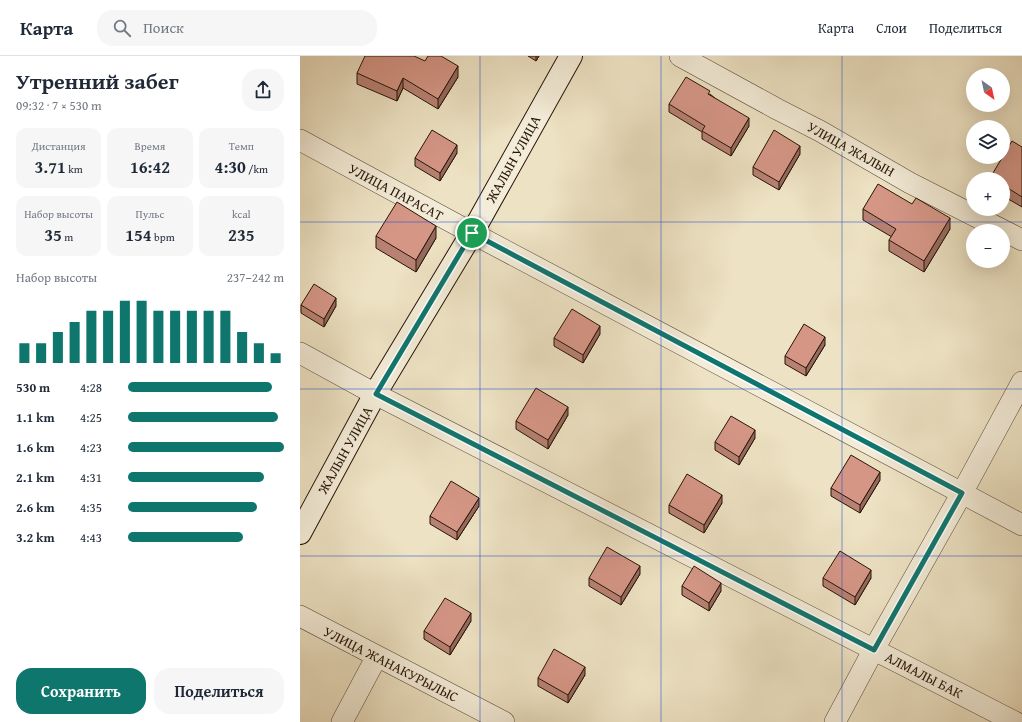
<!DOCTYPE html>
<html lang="ru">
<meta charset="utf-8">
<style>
:root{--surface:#fff;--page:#f6f6f7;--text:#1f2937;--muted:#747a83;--line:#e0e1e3;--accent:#0f766e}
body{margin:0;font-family:"Gentium Book Plus",serif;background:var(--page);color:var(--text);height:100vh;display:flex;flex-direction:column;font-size:15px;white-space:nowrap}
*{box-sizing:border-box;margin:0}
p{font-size:13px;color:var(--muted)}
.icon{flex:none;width:22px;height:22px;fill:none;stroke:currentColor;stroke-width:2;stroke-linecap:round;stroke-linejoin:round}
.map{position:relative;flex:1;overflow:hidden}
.details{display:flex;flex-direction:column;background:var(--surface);width:300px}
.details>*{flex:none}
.needle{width:26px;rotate:147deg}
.tools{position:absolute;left:666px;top:12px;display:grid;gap:8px}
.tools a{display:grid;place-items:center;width:44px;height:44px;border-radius:50%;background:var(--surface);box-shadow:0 4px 16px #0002;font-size:20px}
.pin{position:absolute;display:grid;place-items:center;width:34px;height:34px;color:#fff;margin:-17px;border:2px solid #fff;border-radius:50%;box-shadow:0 1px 4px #0007}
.round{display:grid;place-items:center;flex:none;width:42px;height:42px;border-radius:16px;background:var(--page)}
.head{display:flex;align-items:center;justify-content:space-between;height:68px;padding:0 16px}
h1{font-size:22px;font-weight:600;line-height:30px}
.metrics{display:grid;grid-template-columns:repeat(3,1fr);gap:6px;height:68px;padding:4px 16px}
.metrics div{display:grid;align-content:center;border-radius:10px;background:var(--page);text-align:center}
.metrics b{font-size:17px;font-weight:600}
.metrics small{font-size:11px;font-weight:400}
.metrics p{font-size:11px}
.chart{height:112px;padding:8px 16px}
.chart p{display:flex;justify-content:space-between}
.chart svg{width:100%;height:72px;margin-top:4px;stroke:var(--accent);stroke-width:6}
.action{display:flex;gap:8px;margin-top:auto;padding:8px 16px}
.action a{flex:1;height:46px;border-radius:16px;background:var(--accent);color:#fff;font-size:16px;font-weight:600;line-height:46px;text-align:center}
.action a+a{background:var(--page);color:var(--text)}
ul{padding:0 16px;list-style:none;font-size:13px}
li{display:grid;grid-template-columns:64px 48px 1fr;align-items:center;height:30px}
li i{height:10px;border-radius:5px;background:var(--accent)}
header{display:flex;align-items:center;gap:24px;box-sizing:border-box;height:56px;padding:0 20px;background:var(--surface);border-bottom:1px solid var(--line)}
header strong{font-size:19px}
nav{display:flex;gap:22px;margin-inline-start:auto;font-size:14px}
.search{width:280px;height:36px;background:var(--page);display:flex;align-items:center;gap:10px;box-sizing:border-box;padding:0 14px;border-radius:16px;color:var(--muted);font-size:15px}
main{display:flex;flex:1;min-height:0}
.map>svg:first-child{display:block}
</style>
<header>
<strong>Карта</strong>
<div class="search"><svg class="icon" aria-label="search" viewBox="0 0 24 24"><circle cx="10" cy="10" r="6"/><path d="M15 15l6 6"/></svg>Поиск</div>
<nav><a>Карта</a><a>Слои</a><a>Поделиться</a></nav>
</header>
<main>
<section class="details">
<div class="head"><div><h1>Утренний забег</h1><p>09:32 · 7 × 530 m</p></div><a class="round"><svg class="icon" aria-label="share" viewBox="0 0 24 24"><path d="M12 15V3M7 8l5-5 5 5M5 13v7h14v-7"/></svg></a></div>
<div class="metrics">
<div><p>Дистанция</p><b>3.71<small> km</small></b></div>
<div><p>Время</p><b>16:42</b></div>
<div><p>Темп</p><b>4:30<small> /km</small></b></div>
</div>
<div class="metrics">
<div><p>Набор высоты</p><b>35<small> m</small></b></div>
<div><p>Пульс</p><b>154<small> bpm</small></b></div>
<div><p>kcal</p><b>235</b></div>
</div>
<div class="chart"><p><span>Набор высоты</span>237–242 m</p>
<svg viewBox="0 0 160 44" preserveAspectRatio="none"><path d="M5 44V32M15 44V32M25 44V25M35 44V19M45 44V12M55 44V12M65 44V6M75 44V6M85 44V12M95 44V12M105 44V12M115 44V12M125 44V12M135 44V25M145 44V32M155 44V38"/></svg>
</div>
<ul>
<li><b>530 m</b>4:28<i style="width:92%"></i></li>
<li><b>1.1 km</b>4:25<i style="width:96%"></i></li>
<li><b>1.6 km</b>4:23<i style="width:100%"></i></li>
<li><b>2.1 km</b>4:31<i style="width:87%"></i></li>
<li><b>2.6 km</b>4:35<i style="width:83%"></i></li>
<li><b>3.2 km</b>4:43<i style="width:74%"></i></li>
</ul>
<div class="action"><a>Сохранить</a><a>Поделиться</a></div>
</section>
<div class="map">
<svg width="722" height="666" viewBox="0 0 722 666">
<rect width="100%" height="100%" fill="#ede2c3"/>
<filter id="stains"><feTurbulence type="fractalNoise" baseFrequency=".005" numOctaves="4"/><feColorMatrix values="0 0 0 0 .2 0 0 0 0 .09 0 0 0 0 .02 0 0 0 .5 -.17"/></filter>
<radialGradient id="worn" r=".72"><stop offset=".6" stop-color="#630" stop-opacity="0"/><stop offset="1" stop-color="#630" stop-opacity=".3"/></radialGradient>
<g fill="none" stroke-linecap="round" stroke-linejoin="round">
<!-- street casing -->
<g stroke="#594836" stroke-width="22">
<path id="street" d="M380 0 477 53 520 75 610 127 722 184
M0 84 172 177 722 469
M0 297 75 338 715 666
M0 560 204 666
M42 666 77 600
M535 666 574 593 662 437 722 326"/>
</g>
<!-- secondary casing -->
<g stroke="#281407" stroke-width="24">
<path id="secondary" d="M0 477 75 338 172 177 271 0"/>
</g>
<!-- street -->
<use href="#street" stroke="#f3ecd8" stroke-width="21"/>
<!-- secondary -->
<use href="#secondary" stroke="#f3ecd8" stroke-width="22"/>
</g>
<!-- wall -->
<path fill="#b78173" stroke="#281407" d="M228 0H239L236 5Z
M57 17 158 21 138 53 103 32 97 45 57 28Z
M410 38 449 70 431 100 402 83V76L369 56V48Z
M722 91V151L703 140V123H690V122Z
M157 97 140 125 115 110V102Z
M500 98 479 134 453 119V111Z
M563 153 650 173 624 216 589 195V184L592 181 563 164Z
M76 180 136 182 116 216 76 192Z
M1 249 36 250 24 271 1 257Z
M300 278 283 307 254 290V282Z
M525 289 506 320 485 308V300Z
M268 359 248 393 216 373V365Z
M455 382 439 409 415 394V386Z
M580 424 560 457 531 440V432Z
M422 447 404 477 369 457V449Z
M179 450 157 484 130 468V460Z
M340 518 321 549 289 530V522Z
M523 522H571L555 549 523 530Z
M382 530 421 535 409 555 382 539Z
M171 565 150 599 124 583V575Z
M285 619 268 647 238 630V622Z"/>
<!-- shaded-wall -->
<path fill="#95695e" stroke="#281407" d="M236 0H239L236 5Z
M158 10V21L138 53V43Z
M103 22V32L97 45V35Z
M449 62V70L431 100V92Z
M157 89V97L140 125V117Z
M500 90V98L479 134V126Z
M650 162V173L624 216V205Z
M136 170V182L116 216V204Z
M36 242V250L24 271V263Z
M300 270V278L283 307V299Z
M525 281V289L506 320V312Z
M268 351V359L248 393V384Z
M455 374V382L439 409V401Z
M580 416V424L560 457V449Z
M422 439V447L404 477V469Z
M179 442V450L157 484V476Z
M340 510V518L321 549V541Z
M571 514V522L555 549V541Z
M421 527V535L409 555V547Z
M171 557V565L150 599V591Z
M285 611V619L268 647V639Z"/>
<!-- building -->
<path fill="#d59686" stroke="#281407" d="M65 0H114L125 5 128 0H141L158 10 138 43 103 22 97 35 57 17Z
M386 21 410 35 408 38 449 62 431 92 402 75 405 70 369 48Z
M132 74 157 89 140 117 115 102Z
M474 74 500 90 479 126 453 111Z
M712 85 722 91V141L703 129V123H692L690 122Z
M578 128 612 148 616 142 650 162 624 205 589 184 596 173 563 153Z
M97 146 136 170 116 204 76 180Z
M14 228 36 242 24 263 1 249Z
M272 253 300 270 283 299 254 282Z
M504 268 525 281 506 312 485 300Z
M236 332 268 351 248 384 216 365Z
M431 360 455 374 439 401 415 386Z
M551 399 580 416 560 449 531 432Z
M387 418 422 439 404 469 369 449Z
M151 425 179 442 157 476 130 460Z
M307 491 340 510 321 541 289 522Z
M540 495 571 514 555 541 523 522Z
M394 510 421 527 409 547 382 530Z
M145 542 171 557 150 591 124 575Z
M254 593 285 611 268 639 238 622Z"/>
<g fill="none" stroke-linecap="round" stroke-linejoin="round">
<!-- route casing -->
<g stroke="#fff" stroke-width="8">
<path id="route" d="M172 177 662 437 574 594 76 338Z"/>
</g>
<!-- route -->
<use href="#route" stroke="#0f766e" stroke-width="5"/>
</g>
<!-- grid -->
<path fill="none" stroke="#1d4ed8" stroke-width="1" stroke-opacity="0.55" d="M180 0V666M361 0V666M542 0V666M0 166H722M0 333H722M0 500H722"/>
<g text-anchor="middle" stroke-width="4" stroke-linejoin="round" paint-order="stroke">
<!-- street labels -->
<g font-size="14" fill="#281407" stroke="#f3ecd8">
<text transform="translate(551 93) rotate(29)" y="5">УЛИЦА ЖАЛЫН</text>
<text transform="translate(213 103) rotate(-61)" y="5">ЖАЛЫН УЛИЦА</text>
<text transform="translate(96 136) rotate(28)" y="5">УЛИЦА ПАРАСАТ</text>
<text transform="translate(45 394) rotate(-61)" y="5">ЖАЛЫН УЛИЦА</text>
<text transform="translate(91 608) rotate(27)" y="5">УЛИЦА ЖАНАКУРЫЛЫС</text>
<text transform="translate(624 619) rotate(27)" y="5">АЛМАЛЫ БАК</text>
</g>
</g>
<rect width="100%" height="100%" filter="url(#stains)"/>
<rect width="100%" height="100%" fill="url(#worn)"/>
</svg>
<div class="tools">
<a><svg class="needle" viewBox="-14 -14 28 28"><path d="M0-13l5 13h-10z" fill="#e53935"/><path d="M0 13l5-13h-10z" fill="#747a83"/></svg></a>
<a><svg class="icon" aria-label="layers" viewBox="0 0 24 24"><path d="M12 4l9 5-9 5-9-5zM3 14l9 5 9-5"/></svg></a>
<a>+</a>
<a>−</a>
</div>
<div class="pin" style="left:172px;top:177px;background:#1e9e55"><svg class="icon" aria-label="arrive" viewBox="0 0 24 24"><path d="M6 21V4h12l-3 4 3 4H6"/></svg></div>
</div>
</main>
